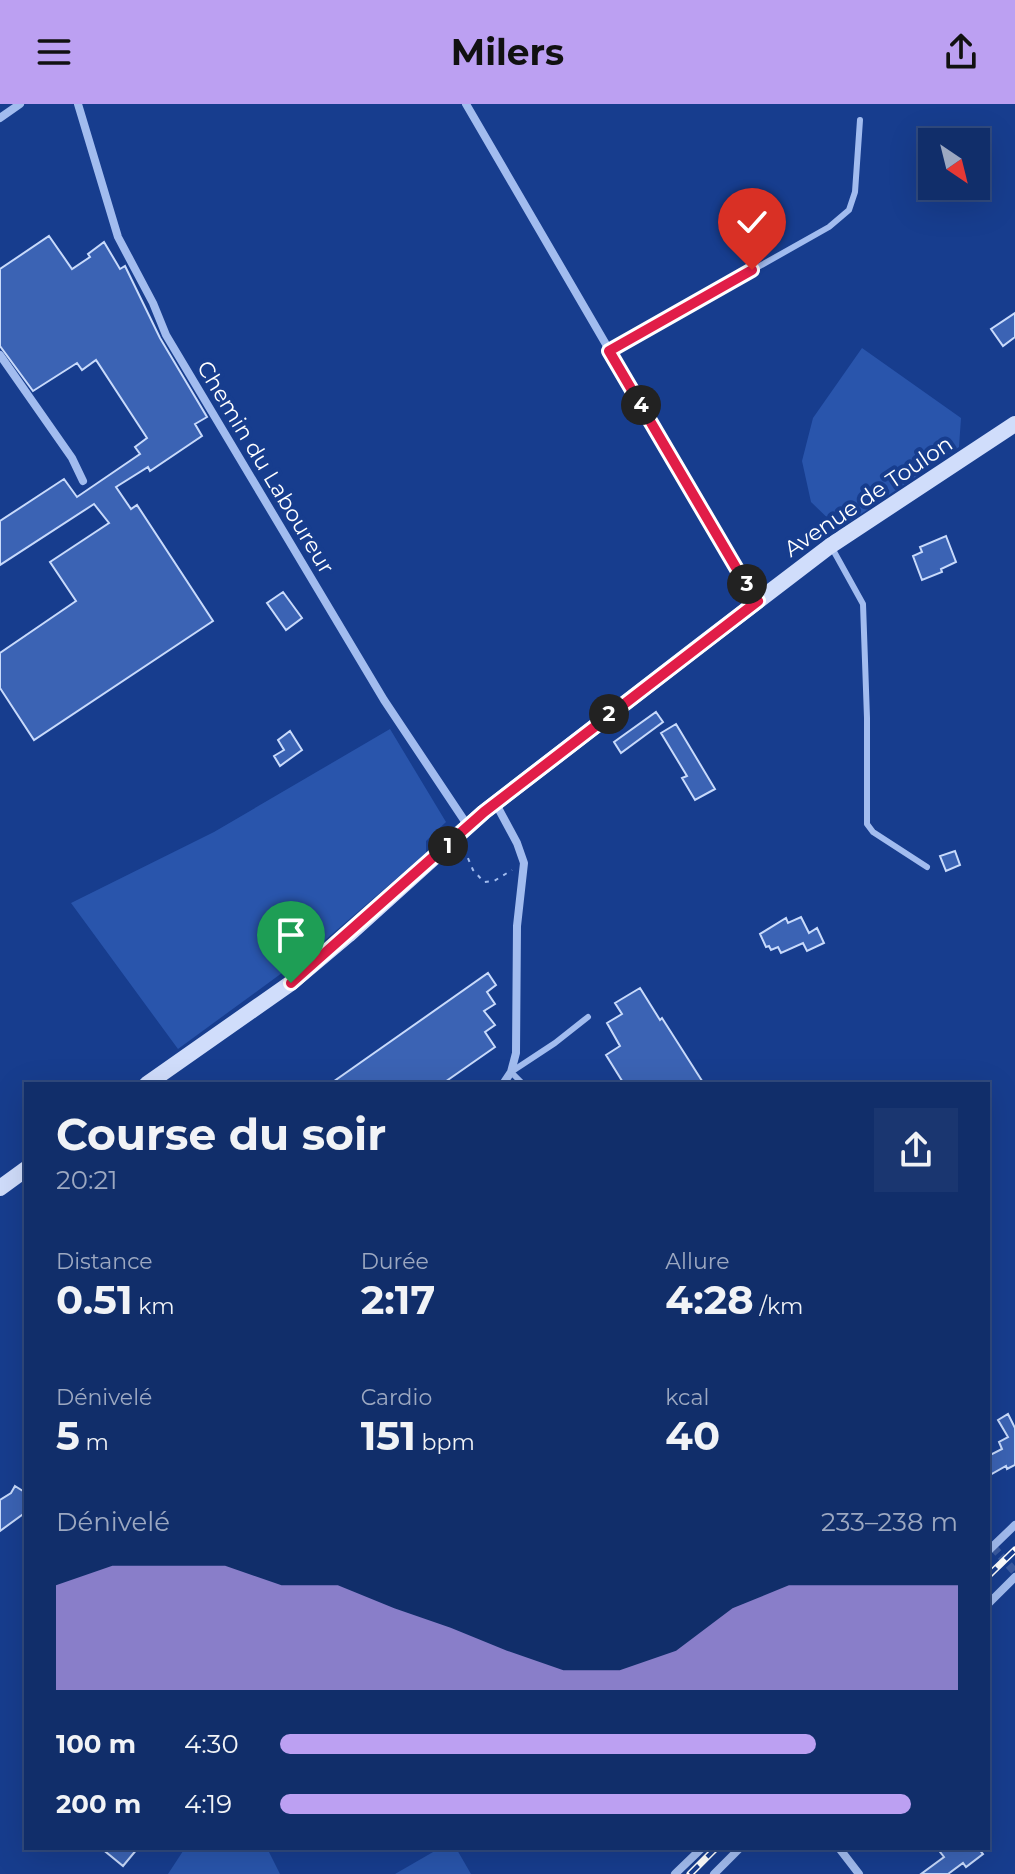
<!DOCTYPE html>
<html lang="fr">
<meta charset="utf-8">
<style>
:root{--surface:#112e6a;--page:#1a3670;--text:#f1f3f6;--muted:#9ca8c1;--line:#304a7e;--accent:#bca0f2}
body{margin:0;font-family:Montserrat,sans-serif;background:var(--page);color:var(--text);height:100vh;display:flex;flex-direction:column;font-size:30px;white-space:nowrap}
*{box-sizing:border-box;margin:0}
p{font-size:26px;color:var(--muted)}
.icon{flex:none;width:44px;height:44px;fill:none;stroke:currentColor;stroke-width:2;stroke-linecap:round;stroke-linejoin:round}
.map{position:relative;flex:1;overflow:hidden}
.sheet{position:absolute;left:24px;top:978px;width:966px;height:768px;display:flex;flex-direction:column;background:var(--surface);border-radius:0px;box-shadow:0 8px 32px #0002,0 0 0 2px var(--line)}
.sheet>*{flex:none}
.needle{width:52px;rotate:145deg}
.tools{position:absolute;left:918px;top:24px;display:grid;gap:16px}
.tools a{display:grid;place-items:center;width:72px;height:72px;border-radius:0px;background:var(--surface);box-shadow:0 8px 32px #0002,0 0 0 2px var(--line);font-size:40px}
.pin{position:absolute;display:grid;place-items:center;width:68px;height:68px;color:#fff;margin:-82px -34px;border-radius:50% 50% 50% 0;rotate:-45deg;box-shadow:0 0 8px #0007}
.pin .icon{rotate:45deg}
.km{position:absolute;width:40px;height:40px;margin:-20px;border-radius:50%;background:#222;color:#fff;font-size:22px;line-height:40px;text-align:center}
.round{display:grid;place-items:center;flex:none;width:84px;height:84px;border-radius:0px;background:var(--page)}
.summary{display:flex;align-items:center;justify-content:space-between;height:136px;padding:0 32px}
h1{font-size:44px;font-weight:700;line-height:60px}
.stats{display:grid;grid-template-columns:repeat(3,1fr);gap:12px;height:136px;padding:8px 32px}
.stats div{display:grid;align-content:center}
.stats b{font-size:40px;font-weight:700}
.stats small{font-size:22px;font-weight:400}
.stats p{font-size:22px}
.chart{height:224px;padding:16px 32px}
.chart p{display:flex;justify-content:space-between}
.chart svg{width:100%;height:144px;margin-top:8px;fill:var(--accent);opacity:.7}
ul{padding:0 32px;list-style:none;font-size:26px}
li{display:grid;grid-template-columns:128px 96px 1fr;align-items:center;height:60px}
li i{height:20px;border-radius:10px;background:var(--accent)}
header{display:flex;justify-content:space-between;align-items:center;height:104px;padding:0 32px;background:var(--accent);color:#111;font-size:36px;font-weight:700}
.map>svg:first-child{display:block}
</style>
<header><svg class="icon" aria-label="menu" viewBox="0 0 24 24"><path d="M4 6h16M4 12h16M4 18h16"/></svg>Milers<svg class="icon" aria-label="share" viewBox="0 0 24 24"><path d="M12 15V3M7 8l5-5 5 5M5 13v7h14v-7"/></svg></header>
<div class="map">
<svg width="1015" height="1770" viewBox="0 0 1015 1770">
<rect width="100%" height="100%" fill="#173d8e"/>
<!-- green -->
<path fill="#2955ac" d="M862 244 961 314 959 343 839 425 811 398 802 357 813 314Z
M390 625 446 718 426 737V749L316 844 178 945 71 799 214 728Z
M185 1744H267L280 1770H168Z
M440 1744H456L471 1770H395Z"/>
<!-- building -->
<path fill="#3b63b4" stroke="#c8dafb" stroke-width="2" d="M49 132 72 165 90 153 88 150 104 138 120 165 125 162 160 234 207 313 195 320 202 332 150 367 148 363 116 383 131 405 137 401 213 517 34 636 0 584V549L76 497 50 458 109 419 94 400 0 461V417L64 375 77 393 140 350 135 343 147 334 96 256 82 266 77 259 33 287 0 242V165Z
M1015 209V233L1003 242 991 225Z
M946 432 956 458 941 465 942 468 922 476 913 452 922 448 920 443Z
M283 488 302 514 286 526 267 499Z
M656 608 663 618 621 649 614 638Z
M676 620 715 685 695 696 682 674 687 672 661 629Z
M290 627 302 646 280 662 274 652 284 646 278 636Z
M955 747 960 761 946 767 940 752Z
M801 813 809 829 817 824 824 839 807 847 803 839 781 849 778 843 771 846 769 842 766 843 760 830 786 814 788 819Z
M488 869 496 881 487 888 495 900 484 907 495 921 485 928 495 943 442 980H330Z
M640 884 660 916 662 914 704 980H624L606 951 620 942 607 919 622 910 615 899Z
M1008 1310 1015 1324V1361L1007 1365 1006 1362 988 1372V1352L1002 1345 999 1338 1008 1333 998 1316Z
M15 1382 26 1389V1408L0 1427V1396L11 1389Z
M101 1744H138L123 1762Z
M937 1744H978L983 1750 966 1763 963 1759 948 1770H921L944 1753Z"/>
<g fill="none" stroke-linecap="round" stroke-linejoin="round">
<!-- street-tunnel -->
<path stroke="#3a5a9f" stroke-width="8" stroke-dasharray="8 4" stroke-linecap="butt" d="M993 1443 1015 1468"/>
<!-- path -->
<path stroke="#a2bcef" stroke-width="2" stroke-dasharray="4 6" stroke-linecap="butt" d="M464 745 473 766 484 778 494 777 512 766"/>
<!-- lane -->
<path stroke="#a2bcef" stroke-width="6" d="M609 247 829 123 849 106 855 88 860 16
M832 444 863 500 867 614V720L873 728 927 763
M523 980 511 968 555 939 588 913"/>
<!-- street -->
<path stroke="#a2bcef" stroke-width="8" d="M78 0 118 133 153 199 166 231 384 596 468 722
M466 0 738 467 758 496
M0 14 20 0
M0 251 72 354 83 377
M496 700 517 739 524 759 517 822 516 949 511 968 503 980
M988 1447 1015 1421
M988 1500 1015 1473
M839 1744 859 1770
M675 1770 702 1744
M714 1770 740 1744"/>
<!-- secondary -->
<path stroke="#d0ddfb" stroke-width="16" d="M147 980 291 879 348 831 484 708 699 542 830 442 1015 320
M0 1084 26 1065"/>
<!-- rail casing -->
<g stroke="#fff" stroke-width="7">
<path id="rail" d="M988 1472 1015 1446
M690 1770 716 1744"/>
</g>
<!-- rail -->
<use href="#rail" stroke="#173d8e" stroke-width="4" stroke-dasharray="12" stroke-linecap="butt"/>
</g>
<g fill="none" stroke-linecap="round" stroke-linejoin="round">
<!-- route casing -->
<g stroke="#fff" stroke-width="16">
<path id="route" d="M291 879 484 708 758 497 738 467 609 247 752 166"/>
</g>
<!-- route -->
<use href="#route" stroke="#e11d48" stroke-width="10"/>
</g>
<g text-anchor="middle" stroke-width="8" stroke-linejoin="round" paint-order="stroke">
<!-- street labels -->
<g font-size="22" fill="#fff" stroke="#173d8e">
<text transform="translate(266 363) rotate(59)" y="8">Chemin du Laboureur</text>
<text transform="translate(868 392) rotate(-34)" y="8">Avenue de Toulon</text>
</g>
</g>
</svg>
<div class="tools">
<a><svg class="needle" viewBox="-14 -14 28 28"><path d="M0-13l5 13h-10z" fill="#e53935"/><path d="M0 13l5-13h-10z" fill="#9ca8c1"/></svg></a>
</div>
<div class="pin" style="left:291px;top:879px;background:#1e9e55"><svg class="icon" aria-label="arrive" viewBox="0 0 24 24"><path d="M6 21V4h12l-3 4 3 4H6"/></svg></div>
<div class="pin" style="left:752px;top:166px;background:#d93025"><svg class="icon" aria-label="check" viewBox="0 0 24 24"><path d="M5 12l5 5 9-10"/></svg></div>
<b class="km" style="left:448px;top:742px">1</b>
<b class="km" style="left:609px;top:610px">2</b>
<b class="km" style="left:747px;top:480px">3</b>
<b class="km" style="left:641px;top:301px">4</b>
<section class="sheet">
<div class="summary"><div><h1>Course du soir</h1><p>20:21</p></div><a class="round"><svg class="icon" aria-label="share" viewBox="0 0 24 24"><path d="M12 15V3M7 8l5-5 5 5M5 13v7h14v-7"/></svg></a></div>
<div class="stats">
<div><p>Distance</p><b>0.51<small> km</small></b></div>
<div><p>Durée</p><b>2:17</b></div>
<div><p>Allure</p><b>4:28<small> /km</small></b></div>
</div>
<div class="stats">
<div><p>Dénivelé</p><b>5<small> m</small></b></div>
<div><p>Cardio</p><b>151<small> bpm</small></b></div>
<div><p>kcal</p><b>40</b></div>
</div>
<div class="chart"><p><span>Dénivelé</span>233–238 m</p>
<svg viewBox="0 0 160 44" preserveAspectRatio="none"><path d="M0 44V12L10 6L20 6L30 6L40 12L50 12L60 19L70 25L80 32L90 38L100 38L110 32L120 19L130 12L140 12L150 12L160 12V44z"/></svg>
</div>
<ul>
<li><b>100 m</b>4:30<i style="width:79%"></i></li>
<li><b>200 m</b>4:19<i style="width:93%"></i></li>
</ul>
</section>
</div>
